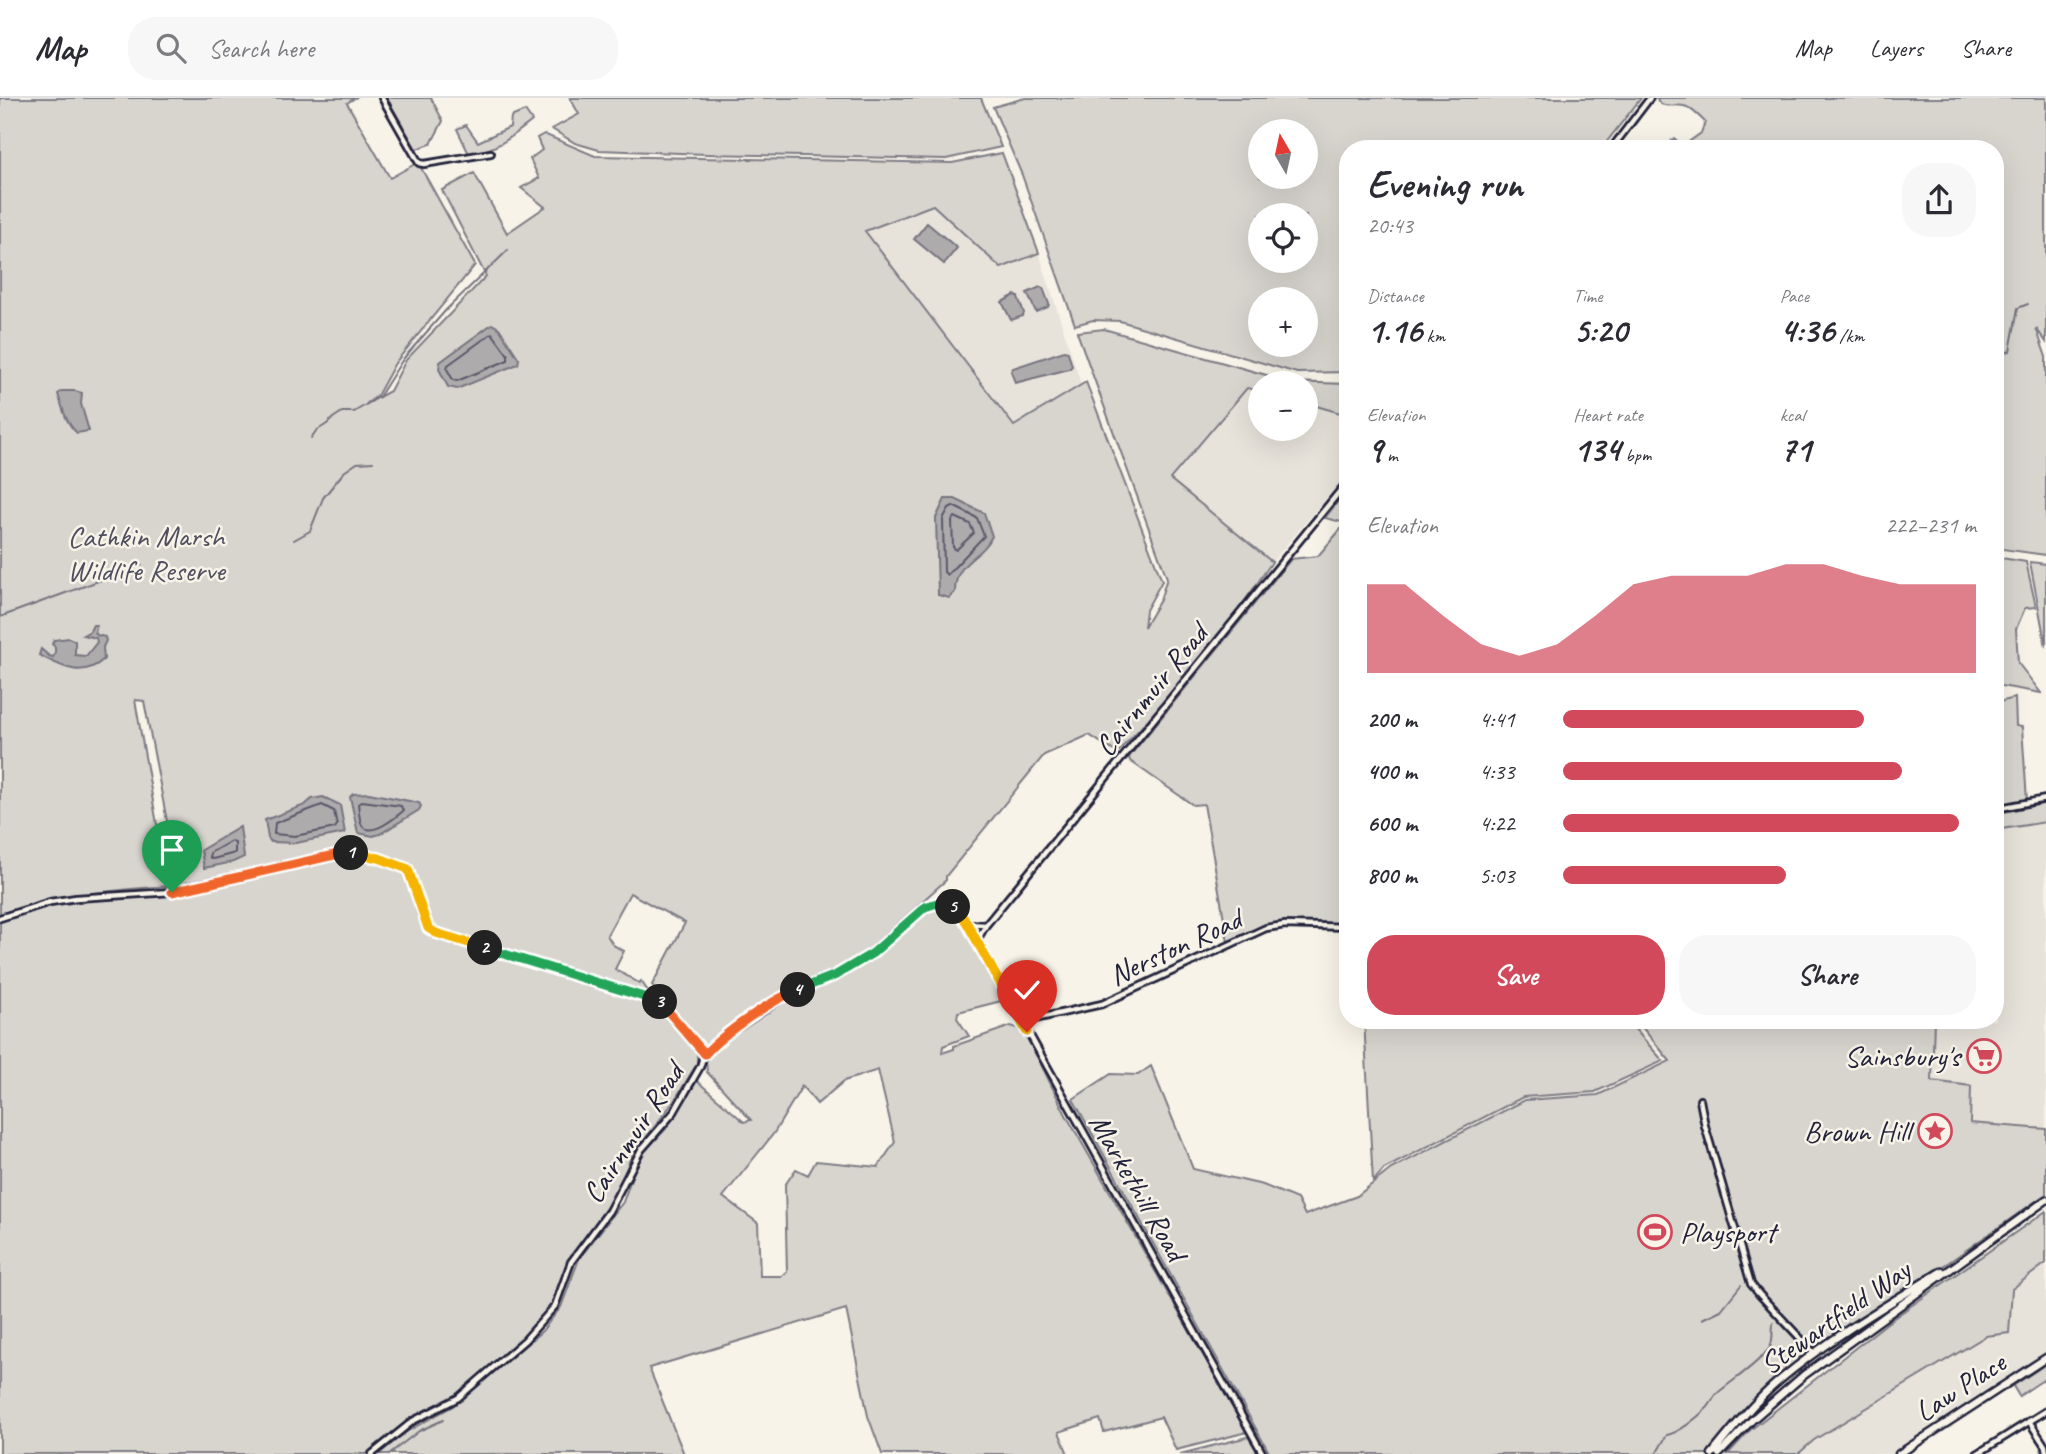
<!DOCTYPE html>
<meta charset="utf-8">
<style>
:root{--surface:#fff;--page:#f7f7f7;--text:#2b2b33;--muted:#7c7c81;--line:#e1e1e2;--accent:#d1495b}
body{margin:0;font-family:Caveat,sans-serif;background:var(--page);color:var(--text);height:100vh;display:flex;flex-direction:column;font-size:26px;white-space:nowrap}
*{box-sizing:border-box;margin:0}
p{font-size:23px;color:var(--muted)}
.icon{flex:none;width:38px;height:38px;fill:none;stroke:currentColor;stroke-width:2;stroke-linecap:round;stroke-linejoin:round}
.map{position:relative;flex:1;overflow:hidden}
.details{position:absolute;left:1339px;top:42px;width:665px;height:889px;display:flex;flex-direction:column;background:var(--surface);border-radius:28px;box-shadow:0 7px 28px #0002}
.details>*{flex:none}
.needle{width:46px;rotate:351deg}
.buttons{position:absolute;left:1248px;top:21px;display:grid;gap:14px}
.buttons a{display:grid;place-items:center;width:70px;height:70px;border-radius:50%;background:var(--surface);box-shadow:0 7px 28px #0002;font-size:35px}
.pin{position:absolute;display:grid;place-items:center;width:60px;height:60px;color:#fff;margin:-72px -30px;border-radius:50% 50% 50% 0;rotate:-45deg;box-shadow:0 0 7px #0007}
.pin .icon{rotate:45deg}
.km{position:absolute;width:35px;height:35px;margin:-18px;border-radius:50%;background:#222;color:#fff;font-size:19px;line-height:35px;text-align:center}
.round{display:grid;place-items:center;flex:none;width:74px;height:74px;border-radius:28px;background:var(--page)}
.overview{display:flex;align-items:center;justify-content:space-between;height:119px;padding:0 28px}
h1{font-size:38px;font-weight:700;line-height:52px}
.stats{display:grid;grid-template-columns:repeat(3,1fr);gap:10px;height:119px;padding:7px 28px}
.stats div{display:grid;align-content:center}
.stats b{font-size:35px;font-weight:700}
.stats small{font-size:19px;font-weight:400}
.stats p{font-size:19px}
.chart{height:196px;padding:14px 28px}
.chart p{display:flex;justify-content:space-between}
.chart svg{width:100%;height:126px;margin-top:7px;fill:var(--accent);opacity:.7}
.cta{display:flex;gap:14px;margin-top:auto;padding:14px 28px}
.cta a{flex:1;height:80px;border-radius:28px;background:var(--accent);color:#fff;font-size:28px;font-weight:700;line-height:80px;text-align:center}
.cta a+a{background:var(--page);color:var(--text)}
ul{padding:0 28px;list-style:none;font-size:23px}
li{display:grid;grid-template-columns:112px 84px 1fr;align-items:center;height:52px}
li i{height:18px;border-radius:9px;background:var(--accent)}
header{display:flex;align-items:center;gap:42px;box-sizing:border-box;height:98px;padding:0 35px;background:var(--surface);border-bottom:2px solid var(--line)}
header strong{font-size:33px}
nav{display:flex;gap:38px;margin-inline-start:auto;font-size:24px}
.search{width:490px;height:63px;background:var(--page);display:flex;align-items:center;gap:18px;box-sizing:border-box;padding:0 24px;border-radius:28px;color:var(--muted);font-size:26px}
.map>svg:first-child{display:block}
</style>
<header>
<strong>Map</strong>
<div class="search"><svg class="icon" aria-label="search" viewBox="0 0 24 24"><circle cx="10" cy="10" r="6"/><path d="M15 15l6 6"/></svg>Search here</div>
<nav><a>Map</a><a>Layers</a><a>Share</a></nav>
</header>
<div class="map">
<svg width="2046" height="1356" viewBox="0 0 2046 1356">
<rect width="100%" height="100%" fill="#f7f3e8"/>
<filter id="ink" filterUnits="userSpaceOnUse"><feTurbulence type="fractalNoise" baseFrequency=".0143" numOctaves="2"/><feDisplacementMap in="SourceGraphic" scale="14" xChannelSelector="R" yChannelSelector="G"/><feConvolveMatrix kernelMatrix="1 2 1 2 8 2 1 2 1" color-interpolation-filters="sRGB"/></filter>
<g filter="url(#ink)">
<!-- built -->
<path fill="#e7e3db" d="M933 107 1000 170 1039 155 1081 286 1014 328 865 133Z
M1247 290 1260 293V331H1306V305L1347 317V376L1272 464 1170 381Z
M2046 724V1031L1970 1025 1971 988 1932 983 1934 922H1995V732Z
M2046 1165V1259L1896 1356H1798L1814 1342 1987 1238 2008 1235 2012 1191Z"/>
<!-- green -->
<path fill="#d8d5cf" stroke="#7d7c85" stroke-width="2" fill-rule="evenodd" d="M0 0H355L347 5 390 80 415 66 420 68 475 167 395 265 377 298 366 306 390 293 406 262 486 178 442 92 474 75 507 135 545 109 521 90 539 80 530 61 542 52 537 40 544 36 595 58 952 65 1002 55 1039 155 1001 170 933 107 865 133 1014 328 1086 284 1162 483 1146 512 1144 529 1160 502 1167 480 1077 234 1104 231 1291 284 1347 286V317L1306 305V285H1260V293L1247 290 1170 381 1272 464C1226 532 1173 596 1117 655L1089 637 1044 657 946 778V782L866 854 842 870 800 885 718 937 703 951 652 887 685 825 630 795 607 837 613 847 624 853 615 871 639 885 641 883 650 896 498 850 439 834 427 822 411 767 353 749 179 786 144 603 135 602 168 788C110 793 55 796 0 816Z
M387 0H431L443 23 431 46 416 51Z
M570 0H981L1001 49 946 61 707 56 599 52 575 45 552 31 579 16Z
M1025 0H1641L1601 51H1348L1347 274 1297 275 1120 223 1093 222 1075 227 1022 77 993 9ZM1306 33V79H1260V33ZM1306 117V163H1260V117ZM1260 201H1306V247H1260Z
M1656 0H2046V244L2036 230 2046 259V457L1995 450V136L1997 135 1995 130V51H1663L1674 40 1683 48 1701 35 1705 24C1700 19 1693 12 1687 9 1675 4 1662 13 1656 0Z
M525 13 532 23C510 40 497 52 469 56L457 31 466 27 478 44 510 29 511 19Z
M1347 392V826L1284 825 1263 828 1228 844 1204 706 1193 707 1130 663 1129 659 1291 461 1318 458 1346 425 1325 420Z
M1995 459 2026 464 2036 509 2025 510 2016 531 2018 565 2041 595 1995 587Z
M2030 464 2046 466V549Z
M2015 600 2016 628 2022 629 2027 703 1995 708V605Z
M2046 705V724L1995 732V716Z
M352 757 404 773 408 780 423 830 431 838 657 906 697 954V966L674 1003 630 1061 618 1093 570 1162 552 1208 527 1236 457 1299 425 1312 367 1356H0V823L42 808 78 802 174 796 339 758Z
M942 808 952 813 959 821 1005 902 958 914 957 920 969 938 943 948 942 955 954 951V948L1011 928 1024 932 1066 1017 1247 1334 1176 1352 1161 1319 1104 1334 1100 1321 1059 1334 1068 1356H882L868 1318 846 1211 649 1270 684 1356H376L408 1333 453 1308 542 1233 561 1209 579 1161 623 1104 635 1070 645 1053 666 1031 697 983 744 1024 751 1022 707 974 706 962 713 950 784 900 836 879 868 861 921 816 932 810ZM878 972 895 1044 878 1069 816 1063 808 1077 796 1071 785 1087 787 1174 781 1178H760L758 1125 723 1099 774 1035 802 988 817 1006 844 983Z
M1364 922H1627L1663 963 1595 994 1523 999 1384 1071 1373 1084Z
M1636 922H1934L1932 983 1971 988 1970 1025 2046 1031V1096L1952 1162 1824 1246 1817 1247 1807 1240 1801 1244 1803 1253 1798 1263 1759 1298 1709 1356H1270L1073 1001 1111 976 1138 977 1151 968 1193 1071 1263 1087 1297 1101 1305 1117 1357 1098 1391 1071 1525 1002 1598 997 1670 963Z
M2046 1113V1165L2012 1191 2009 1235 1986 1238 1814 1342 1798 1356H1728L1749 1333 1891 1222Z
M2046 1266V1280L2019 1298 2013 1288Z
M1248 1339 1260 1356H1180Z"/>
<!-- water -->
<path fill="#aeabad" stroke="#76747f" stroke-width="2" d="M927 125 957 150 944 166 914 141Z
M1040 189 1043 190 1049 206 1048 209 1036 214 1027 195Z
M1015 197 1018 199 1024 215 1023 218 1011 222 1002 204Z
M492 226 499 230 519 261 518 266 457 291 448 289 439 271 440 264Z
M1064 253 1068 254 1072 268 1069 271 1015 285 1011 273 1013 270Z
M62 293H75L82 295 81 306 89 333 77 335C65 324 63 311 58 296Z
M945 401H955L984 415 992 438C982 461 955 462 955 494L949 500 938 497 936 420Z
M93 527H97L95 534 97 537 105 539 106 543 103 549 104 561C83 581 62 569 39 557L41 551 49 558 53 559 55 556V549L52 546 54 542 69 540 75 543V557L86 558 97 544 96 540 83 537 90 533Z
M369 695 419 705 421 708 419 712 380 736 373 738 358 735 350 699 353 696Z
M323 699 340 707 345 735 296 745 271 744 268 740 265 722 305 707 312 701Z
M240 729 244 759 233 764 204 770 201 752Z"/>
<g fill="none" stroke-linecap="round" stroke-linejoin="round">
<!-- shore -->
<path stroke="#5a5969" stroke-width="2" d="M492 235 508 257V262L457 283 453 282 447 271 448 267Z
M953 408 977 420 984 438 947 477 944 474 943 421 949 410Z
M955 419 970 426 974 435 956 452 953 449 952 423Z
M362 703 401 708 403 713C396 719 373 738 363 729 359 725 359 711 358 706Z
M322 707 334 713 337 727 335 730 295 738 274 736 275 725Z
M231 743 235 745V755L213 761 210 760V755Z"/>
<!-- stream -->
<path stroke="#76747f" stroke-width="2" d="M1995 258 2010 253 2018 210 2028 206
M311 340 316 333 327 326 333 320 342 314H354L379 299 403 261 446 212 508 152
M294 442 310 433 323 400 344 374 357 365 373 364
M0 519 142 467
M1702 1221 1721 1212 1741 1187
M389 1356 419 1333 443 1322
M1656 1356 1667 1337C1679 1335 1698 1319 1707 1310 1712 1305 1714 1297 1720 1293 1737 1279 1755 1268 1769 1251 1774 1244 1772 1233 1773 1225"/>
<!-- minor casing -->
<g stroke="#22223b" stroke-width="10">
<path id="minor" d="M382 0 419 65 424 66 491 55
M1611 51 1650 0
M1995 711 2046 701
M0 820 50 804 76 800 172 794 343 755 379 760 408 771C420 791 415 822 436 835L659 903 704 956
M968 826 986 827
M977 842 986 827 1348 383
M1021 924 1102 906 1266 830 1285 827 1348 829
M1700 1002 1705 1028 1751 1186 1759 1196 1814 1255
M2029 1323 2045 1348 2046 1354
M372 1356 413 1323 458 1300 525 1242 555 1208 571 1164 609 1113 641 1052 674 1014 700 969 704 956 716 944 790 895 836 877 872 855 924 809 937 805 952 808 961 815 968 826 1263 1356
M1977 1356 2046 1313"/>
</g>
<!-- tertiary casing -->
<g stroke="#22223b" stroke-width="11">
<path id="tertiary" d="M1712 1356C1733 1330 1755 1303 1781 1281 1830 1240 1887 1207 1942 1173
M1719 1356 1753 1321 1804 1277 2046 1102
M1899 1356 2046 1260"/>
</g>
<!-- minor -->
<use href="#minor" stroke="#f7f3e8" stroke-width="4.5"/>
<!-- tertiary -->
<use href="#tertiary" stroke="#f7f3e8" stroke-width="6"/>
</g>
</g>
<g fill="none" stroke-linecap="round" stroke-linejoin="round" filter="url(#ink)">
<!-- split-1 casing -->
<g stroke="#fff" stroke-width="14">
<path id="split-1" d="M172 794 343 755H351"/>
</g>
<!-- split-2 casing -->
<g stroke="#fff" stroke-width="14">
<path id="split-2" d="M351 755 379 760 408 771 428 830 436 835 485 850"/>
</g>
<!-- split-3 casing -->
<g stroke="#fff" stroke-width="14">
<path id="split-3" d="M485 850 660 904"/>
</g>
<!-- split-4 casing -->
<g stroke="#fff" stroke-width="14">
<path id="split-4" d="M660 904 705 956C724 935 771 902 798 892"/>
</g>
<!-- split-5 casing -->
<g stroke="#fff" stroke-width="14">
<path id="split-5" d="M798 892 836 877 873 855 925 809 937 805 953 809"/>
</g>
<!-- split-6 casing -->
<g stroke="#fff" stroke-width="14">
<path id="split-6" d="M953 809 961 816 968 827 1027 934"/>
</g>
<!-- split-1 -->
<use href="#split-1" stroke="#f0652b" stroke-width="9"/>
<!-- split-2 -->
<use href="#split-2" stroke="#f5b400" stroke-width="9"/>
<!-- split-3 -->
<use href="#split-3" stroke="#22a559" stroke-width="9"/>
<!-- split-4 -->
<use href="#split-4" stroke="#f0652b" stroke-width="9"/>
<!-- split-5 -->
<use href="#split-5" stroke="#22a559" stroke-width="9"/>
<!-- split-6 -->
<use href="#split-6" stroke="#f5b400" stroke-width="9"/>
</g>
<!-- icons -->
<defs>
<g id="supermarket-ring" transform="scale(1.75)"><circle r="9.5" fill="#f7f3e8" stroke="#d1495b" stroke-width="1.5"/><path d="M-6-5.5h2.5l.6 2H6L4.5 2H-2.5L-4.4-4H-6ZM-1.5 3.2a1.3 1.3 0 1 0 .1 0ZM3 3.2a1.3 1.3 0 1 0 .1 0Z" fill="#d1495b"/></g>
<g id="sight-ring" transform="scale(1.75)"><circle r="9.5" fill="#f7f3e8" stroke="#d1495b" stroke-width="1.5"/><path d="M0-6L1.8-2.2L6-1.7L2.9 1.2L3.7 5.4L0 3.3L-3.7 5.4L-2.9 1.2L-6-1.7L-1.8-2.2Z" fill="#d1495b"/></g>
<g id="stadium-ring" transform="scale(1.75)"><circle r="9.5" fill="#f7f3e8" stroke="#d1495b" stroke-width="1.5"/><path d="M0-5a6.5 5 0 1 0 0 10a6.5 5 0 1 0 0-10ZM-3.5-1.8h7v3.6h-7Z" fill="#d1495b"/></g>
</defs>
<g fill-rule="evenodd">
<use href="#supermarket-ring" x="1984" y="958"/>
<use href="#sight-ring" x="1935" y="1033"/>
<use href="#stadium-ring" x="1655" y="1134"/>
</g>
<g text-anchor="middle" stroke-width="5" stroke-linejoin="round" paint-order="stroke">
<!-- park labels -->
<g font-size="30" fill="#504f60" stroke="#f7f3e8">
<text x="146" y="448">Cathkin Marsh<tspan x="146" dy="34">Wildlife Reserve</tspan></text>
</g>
<!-- street labels -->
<g font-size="30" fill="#22223b" stroke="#f7f3e8">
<text transform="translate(1151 592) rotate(-51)" y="10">Cairnmuir Road</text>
<text transform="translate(1175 849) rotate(-25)" y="10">Nerston Road</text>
<text transform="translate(633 1035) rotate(-57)" y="10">Cairnmuir Road</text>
<text transform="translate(1138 1089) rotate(60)" y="10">Markethill Road</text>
<text transform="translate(1835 1219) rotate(-35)" y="10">Stewartfield Way</text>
<text transform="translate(1960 1289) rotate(-33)" y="10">Law Place</text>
</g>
<!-- poi labels -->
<g font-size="30" fill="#22223b" stroke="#f7f3e8" text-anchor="end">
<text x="1960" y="968">Sainsbury's</text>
<text x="1910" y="1043">Brown Hill</text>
<text x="1680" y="1144" text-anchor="start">Playsport</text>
</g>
</g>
</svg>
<div class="buttons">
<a><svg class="needle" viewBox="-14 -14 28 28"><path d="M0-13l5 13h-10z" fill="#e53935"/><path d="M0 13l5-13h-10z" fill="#7c7c81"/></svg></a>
<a><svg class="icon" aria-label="locate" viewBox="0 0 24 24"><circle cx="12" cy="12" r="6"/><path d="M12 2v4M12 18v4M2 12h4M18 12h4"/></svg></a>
<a>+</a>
<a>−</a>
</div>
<div class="pin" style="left:172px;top:794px;background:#1e9e55"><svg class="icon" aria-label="arrive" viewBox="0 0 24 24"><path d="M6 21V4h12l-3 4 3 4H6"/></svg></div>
<div class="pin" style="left:1027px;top:934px;background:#d93025"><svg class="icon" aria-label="check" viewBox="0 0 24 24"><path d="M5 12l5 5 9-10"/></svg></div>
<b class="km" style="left:351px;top:755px">1</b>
<b class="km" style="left:485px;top:850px">2</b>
<b class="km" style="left:660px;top:904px">3</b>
<b class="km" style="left:798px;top:892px">4</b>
<b class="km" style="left:953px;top:809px">5</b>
<section class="details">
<div class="overview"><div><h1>Evening run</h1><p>20:43</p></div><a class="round"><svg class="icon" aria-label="share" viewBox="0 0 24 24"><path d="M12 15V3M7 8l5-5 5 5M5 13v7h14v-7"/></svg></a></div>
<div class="stats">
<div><p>Distance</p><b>1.16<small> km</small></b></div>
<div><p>Time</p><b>5:20</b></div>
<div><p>Pace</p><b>4:36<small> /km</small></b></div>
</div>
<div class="stats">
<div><p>Elevation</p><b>9<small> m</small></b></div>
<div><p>Heart rate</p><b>134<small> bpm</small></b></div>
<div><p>kcal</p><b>71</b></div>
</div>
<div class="chart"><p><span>Elevation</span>222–231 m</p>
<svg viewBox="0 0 160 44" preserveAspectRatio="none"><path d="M0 44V13L10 13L20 24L30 34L40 38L50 34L60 24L70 13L80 10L90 10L100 10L110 6L120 6L130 10L140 13L150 13L160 13V44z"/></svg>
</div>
<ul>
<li><b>200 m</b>4:41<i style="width:73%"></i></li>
<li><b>400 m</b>4:33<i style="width:82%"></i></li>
<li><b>600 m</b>4:22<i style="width:96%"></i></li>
<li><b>800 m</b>5:03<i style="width:54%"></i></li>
</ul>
<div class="cta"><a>Save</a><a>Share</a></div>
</section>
</div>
